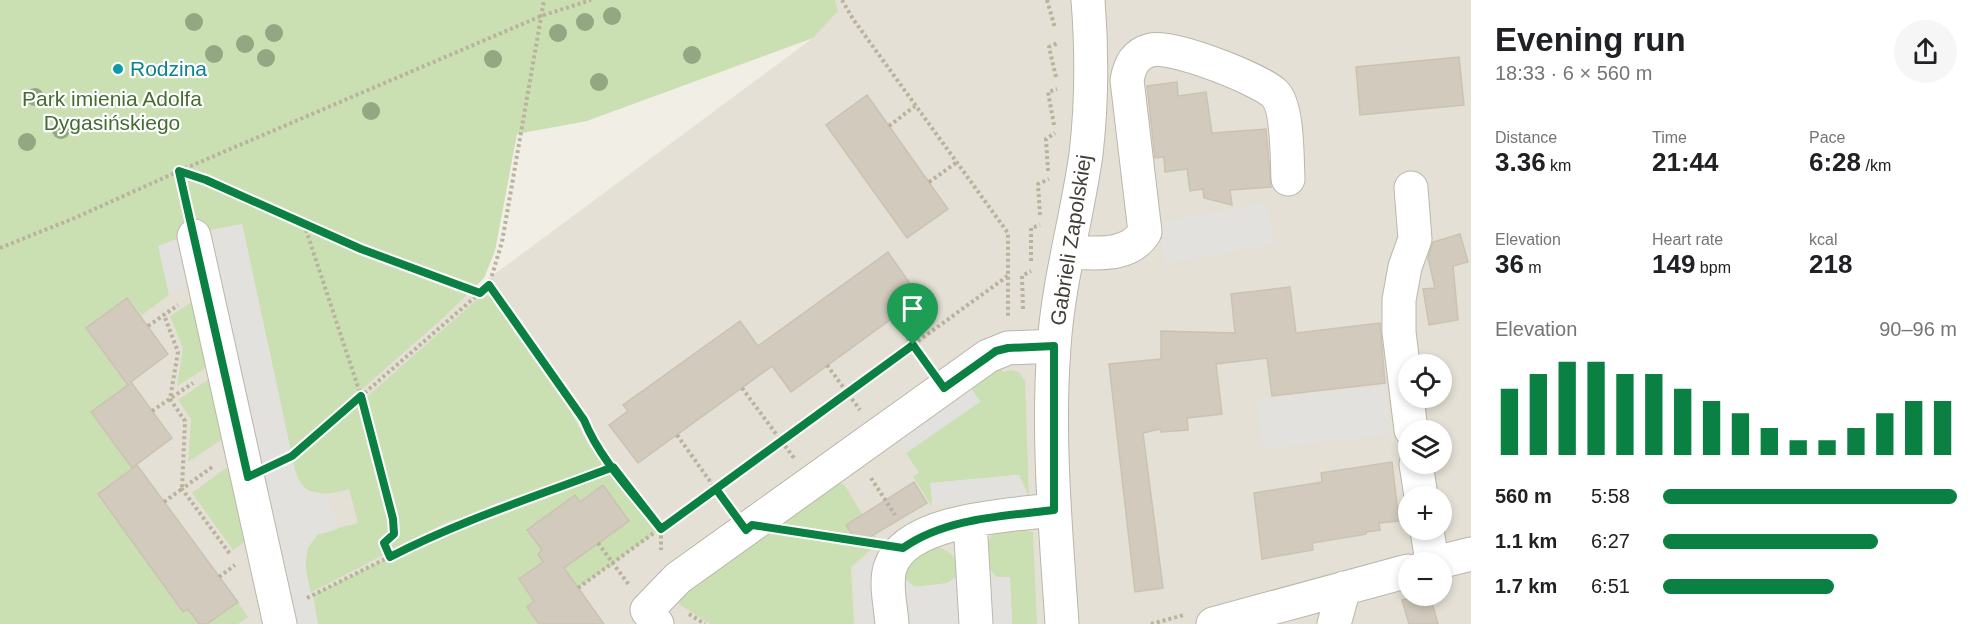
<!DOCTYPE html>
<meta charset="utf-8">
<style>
:root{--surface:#fff;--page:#f6f6f6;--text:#202124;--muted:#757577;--accent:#0b8043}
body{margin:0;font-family:Arial,sans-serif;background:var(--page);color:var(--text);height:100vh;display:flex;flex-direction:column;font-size:22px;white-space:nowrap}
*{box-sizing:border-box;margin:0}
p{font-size:20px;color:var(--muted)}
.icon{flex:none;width:33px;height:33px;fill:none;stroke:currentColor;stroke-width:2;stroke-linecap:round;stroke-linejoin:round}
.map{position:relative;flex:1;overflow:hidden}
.sheet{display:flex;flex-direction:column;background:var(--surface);width:510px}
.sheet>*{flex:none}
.controls{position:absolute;left:1398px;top:354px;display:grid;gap:12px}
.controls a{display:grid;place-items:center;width:54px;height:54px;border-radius:50%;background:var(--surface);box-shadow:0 3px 9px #0003;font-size:30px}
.pin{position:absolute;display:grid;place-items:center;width:51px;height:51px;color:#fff;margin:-62px -26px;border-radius:50% 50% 50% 0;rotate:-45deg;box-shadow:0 0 6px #0007}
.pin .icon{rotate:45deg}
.round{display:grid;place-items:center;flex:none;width:63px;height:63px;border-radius:32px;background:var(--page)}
.overview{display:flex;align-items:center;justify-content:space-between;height:102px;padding:0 24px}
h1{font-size:33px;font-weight:800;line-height:45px}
.stats{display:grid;grid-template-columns:repeat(3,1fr);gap:9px;height:102px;padding:6px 24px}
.stats div{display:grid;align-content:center}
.stats b{font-size:26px;font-weight:800}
.stats small{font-size:16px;font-weight:400}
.stats p{font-size:16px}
.chart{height:168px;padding:12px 24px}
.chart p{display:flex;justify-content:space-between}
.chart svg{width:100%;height:108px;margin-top:6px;stroke:var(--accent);stroke-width:6}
ul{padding:0 24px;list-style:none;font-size:20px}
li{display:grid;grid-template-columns:96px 72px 1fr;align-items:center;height:45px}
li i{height:15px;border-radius:8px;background:var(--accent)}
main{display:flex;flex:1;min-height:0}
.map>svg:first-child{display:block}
</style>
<main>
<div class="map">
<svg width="1471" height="624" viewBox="0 0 1471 624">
<rect width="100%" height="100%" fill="#f1eee6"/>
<!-- residential -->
<path fill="#e4e0d5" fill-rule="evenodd" d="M823 0H1471V624H0V238L203 163 348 383 813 38ZM1408 364H1442V398H1408ZM1408 430H1442V464H1408ZM1408 496H1442V530H1408ZM1408 562H1442V596H1408Z"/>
<!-- green -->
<path fill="#cae0b3" d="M0 0H835L838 11 813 38 587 121 517 134 495 251 484 278 443 318 291 452 242 224 198 233 191 200 183 203 190 234 159 246 169 295 142 315 127 298 86 328 128 385 91 412 132 468 98 494 182 612 188 609 199 624H0Z
M482 295 490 296 557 387 590 447 605 465 488 512 449 521 310 593C307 575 299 548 317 535 327 528 347 527 358 523L349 489C317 498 301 497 293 462Z
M198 298 215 362 177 386 183 348 170 316Z
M998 365 1003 372 1011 370 1019 372 1025 381 1029 497 1019 475 931 483 932 507 913 476 919 473 906 453 980 402 969 386Z
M213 376 227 436 188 462 191 419 178 400Z
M613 467 661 529 578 588 559 561 577 558 628 521 604 486 580 502 575 496 527 529 542 550 549 569 534 601 527 607 539 624H318L313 595 453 525 518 505Z
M226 468 234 471 249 539 233 550 192 493Z
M838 481 845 486 879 541 772 525Z
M1018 529 1033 532 1037 624H1012L1010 578 996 577 988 567 987 544 993 533Z
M766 530 879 547 875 550 873 548 851 567 854 624H710L679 604 683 592Z
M935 547C953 550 957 559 959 575 948 588 926 589 910 585L904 577 913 557Z
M238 602 248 617 238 624H207Z"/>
<!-- parking -->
<path fill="#e2e1de" d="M1265 202 1273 243 1165 264 1157 223Z
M242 224 297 479 306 490 328 495 338 529 317 535 308 548 305 565 317 624H295L211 230Z
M182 237 193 279 169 295 158 246Z
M969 386 980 401 906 453 896 436Z
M1385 386 1391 434 1263 449 1257 400Z
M1019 475 1029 497 933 506 930 483Z
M875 552 877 579H905L915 587 947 583 959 575 988 567 996 577H1010L1012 624H857L854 567Z"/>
<!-- building -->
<path fill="#d1cabd" stroke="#cbc2b1" stroke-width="1.5" d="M1459 57 1464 105 1360 115 1356 67Z
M1177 82 1178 96 1206 92 1212 133 1266 129 1271 187 1230 190 1232 205 1204 198 1203 189 1190 191 1187 169 1165 172 1164 157 1155 158 1147 86Z
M867 95 948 209 907 238 826 125Z
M1460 234 1468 262 1453 266 1458 320 1429 325 1423 289 1435 288 1428 258 1433 242Z
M888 252 920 298 791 392 772 366 638 463 609 425 628 411 623 405 740 321 758 346Z
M1290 287 1296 333 1380 323 1385 383 1272 396 1267 358 1216 364 1222 414 1187 418 1188 430 1161 432 1160 429 1143 433 1163 588 1135 592 1109 364 1161 359V331L1235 333 1231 294Z
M127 298 168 354 131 382 172 438 132 468 91 412 128 385 86 328Z
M1392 462 1399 521 1379 523 1380 530 1366 532V534L1312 543 1313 550 1262 559 1254 493 1322 482 1321 473Z
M137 465 238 602 207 624H199L188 609 183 612 98 494Z
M914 482 927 503 858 544 846 525Z
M603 485 629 521 564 568 604 624H539L527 607 534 601 519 579 543 562 538 554 542 550 527 530 575 495 580 502Z
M1417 596H1430L1438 624H1409L1402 600Z"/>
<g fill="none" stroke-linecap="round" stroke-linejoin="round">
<!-- minor casing -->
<g stroke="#bbb6aa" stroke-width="35">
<path id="minor" d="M194 236 280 624
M1069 252C1096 253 1129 258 1145 232L1127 80C1130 65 1135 54 1151 50 1170 44 1260 79 1275 94 1288 107 1287 160 1288 179
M1411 430 1399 332V300L1405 267 1415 239 1411 188
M1416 464 1421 496
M970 521 976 624
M1427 530 1432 562
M1439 562 1471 554
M657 624 647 610 678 578 988 356 1008 348 1054 346
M892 624C891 607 885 585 890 568 905 519 1011 515 1054 510
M1062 624C1056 532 1047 439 1054 347 1058 282 1077 219 1086 154 1092 103 1092 51 1088 0
M1213 624 1408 571
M1334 624 1344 588"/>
</g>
<!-- path -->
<path stroke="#bbb29d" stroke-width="4" stroke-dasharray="3 3" stroke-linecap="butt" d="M842 0 853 19 1008 233V318
M1047 0 1055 28
M1056 77 1049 47 1058 43
M1054 125 1048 92 1057 89
M889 126 915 106
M1048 171 1046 139 1055 133
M929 182 957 162
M187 206 179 171 541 16 591 0
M1040 215 1038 184 1049 179
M304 224 361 396 377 451 394 534 384 543 390 557
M0 248 77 217 179 171 206 180 361 249 480 292
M1031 261V228L1040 225
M489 285 584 420 593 444 661 529V550
M1023 309 1022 276 1031 271
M893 318 926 363
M148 326 178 305
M827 365 860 410
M742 388 794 458
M152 411 193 383
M677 435 727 505
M276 464 292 456 489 285 502 242 544 0
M212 467 182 489 230 554
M871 478 895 515
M164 502 182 489 185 421 170 399 178 352 164 315
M800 532 866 543
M598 543 629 585
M219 577 235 565
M578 588 1009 275
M307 598 453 525 518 505 613 467
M689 614 705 624
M1151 624 1184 615"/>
<!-- minor -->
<use href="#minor" stroke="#fff" stroke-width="33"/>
</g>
<!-- trees -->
<g fill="#92a782">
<circle cx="612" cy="16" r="9"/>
<circle cx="194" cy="22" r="9"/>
<circle cx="585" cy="22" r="9"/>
<circle cx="274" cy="33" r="9"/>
<circle cx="558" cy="33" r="9"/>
<circle cx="245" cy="44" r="9"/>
<circle cx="214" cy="54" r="9"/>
<circle cx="692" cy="55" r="9"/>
<circle cx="266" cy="58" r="9"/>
<circle cx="493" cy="59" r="9"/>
<circle cx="599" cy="82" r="9"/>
<circle cx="35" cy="97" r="9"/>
<circle cx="371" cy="111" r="9"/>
<circle cx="61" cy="130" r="9"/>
<circle cx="27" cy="142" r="9"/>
</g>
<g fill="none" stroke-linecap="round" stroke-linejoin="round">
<!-- route casing -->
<g stroke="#fff" stroke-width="12">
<path id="route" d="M913 345 661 529C634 494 600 460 584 420L489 285 480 293 361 249 206 180 179 171 248 477 292 456 361 396 393 519 394 534 384 543 390 557C461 520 538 496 613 467L661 529 716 489 746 530 752 525 903 548C945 518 1004 516 1054 510V346L1008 348 996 351 944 388 913 345"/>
</g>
<!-- route -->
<use href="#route" stroke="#0b8043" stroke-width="8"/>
</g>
<!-- markers -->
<circle fill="#0f9aa8" stroke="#fff" stroke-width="2" cx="118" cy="69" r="6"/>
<g text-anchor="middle" stroke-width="4.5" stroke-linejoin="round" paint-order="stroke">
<!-- culture labels -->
<g font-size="21" fill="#0d838f" stroke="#fff" text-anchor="start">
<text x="130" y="76">Rodzina</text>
</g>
<!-- park labels -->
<g font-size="21" fill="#446d31" stroke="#fff">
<text x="112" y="106">Park imienia Adolfa<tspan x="112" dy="24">Dygasińskiego</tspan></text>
</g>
<!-- street labels -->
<g font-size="21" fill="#433e36" stroke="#fff">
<text transform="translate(1071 240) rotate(-81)" y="7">Gabrieli Zapolskiej</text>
</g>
</g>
</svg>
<div class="controls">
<a><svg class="icon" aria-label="locate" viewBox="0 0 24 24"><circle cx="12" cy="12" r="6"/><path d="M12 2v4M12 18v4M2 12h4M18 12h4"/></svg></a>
<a><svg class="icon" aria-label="layers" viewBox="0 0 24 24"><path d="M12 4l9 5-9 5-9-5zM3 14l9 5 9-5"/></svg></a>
<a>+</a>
<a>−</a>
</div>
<div class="pin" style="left:913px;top:345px;background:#1e9e55"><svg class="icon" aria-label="arrive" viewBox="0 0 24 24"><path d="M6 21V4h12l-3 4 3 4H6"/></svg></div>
</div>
<section class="sheet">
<div class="overview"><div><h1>Evening run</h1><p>18:33 · 6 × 560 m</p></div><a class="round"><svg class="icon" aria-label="share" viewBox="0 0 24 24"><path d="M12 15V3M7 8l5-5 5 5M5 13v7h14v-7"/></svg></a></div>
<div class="stats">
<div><p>Distance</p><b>3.36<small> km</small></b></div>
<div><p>Time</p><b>21:44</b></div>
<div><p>Pace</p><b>6:28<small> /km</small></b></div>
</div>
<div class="stats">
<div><p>Elevation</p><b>36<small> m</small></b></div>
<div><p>Heart rate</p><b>149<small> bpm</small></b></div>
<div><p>kcal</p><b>218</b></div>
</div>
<div class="chart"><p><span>Elevation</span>90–96 m</p>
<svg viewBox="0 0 160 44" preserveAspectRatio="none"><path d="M5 44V17M15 44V11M25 44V6M35 44V6M45 44V11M55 44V11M65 44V17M75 44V22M85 44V27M95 44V33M105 44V38M115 44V38M125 44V33M135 44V27M145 44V22M155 44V22"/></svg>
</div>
<ul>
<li><b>560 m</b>5:58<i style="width:100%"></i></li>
<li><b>1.1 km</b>6:27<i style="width:73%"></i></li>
<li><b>1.7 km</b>6:51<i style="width:58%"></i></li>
</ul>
</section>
</main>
